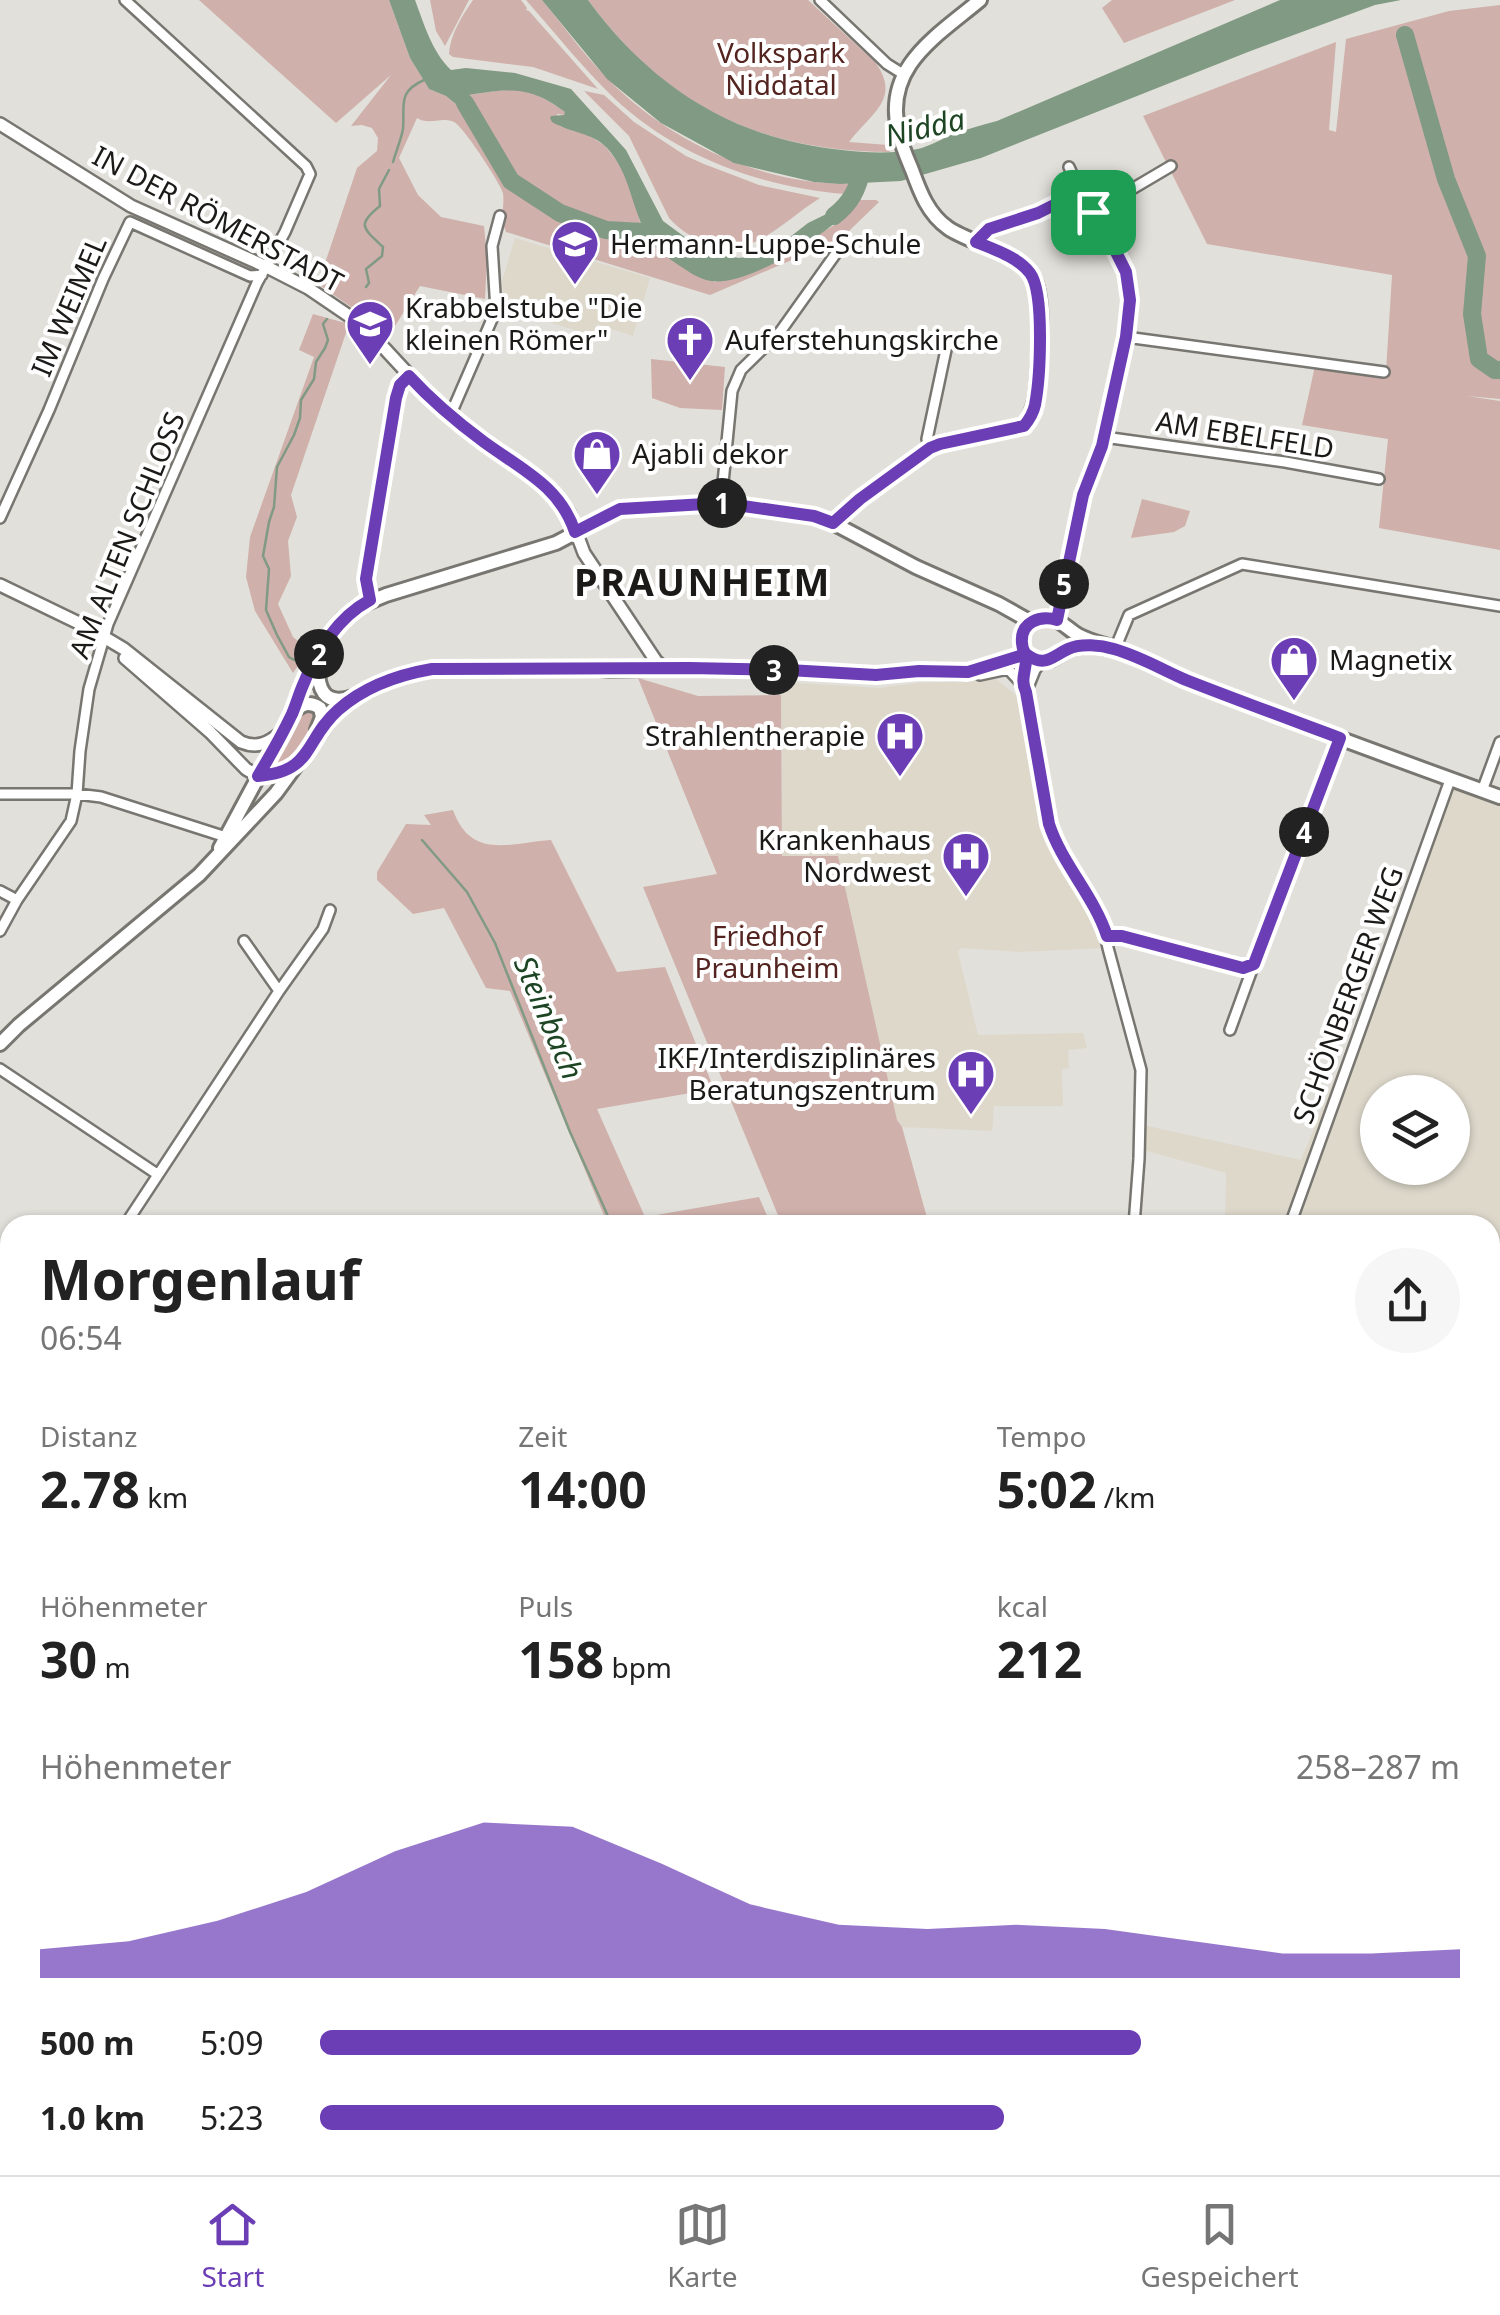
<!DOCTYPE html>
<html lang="de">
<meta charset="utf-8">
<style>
:root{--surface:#fff;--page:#f6f6f6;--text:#222;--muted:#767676;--line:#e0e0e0;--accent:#6c3eb6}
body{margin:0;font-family:"Noto Sans",sans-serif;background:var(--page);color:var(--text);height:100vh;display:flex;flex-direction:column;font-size:38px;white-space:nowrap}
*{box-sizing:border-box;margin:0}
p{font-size:32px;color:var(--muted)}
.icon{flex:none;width:55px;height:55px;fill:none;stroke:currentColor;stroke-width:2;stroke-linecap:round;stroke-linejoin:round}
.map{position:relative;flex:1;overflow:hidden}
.panel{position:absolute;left:0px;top:1215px;width:1500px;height:960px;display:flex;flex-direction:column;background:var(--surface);border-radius:30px 30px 0 0;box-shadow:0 2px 8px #0004}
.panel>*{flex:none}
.controls{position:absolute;left:1360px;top:1075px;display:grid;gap:20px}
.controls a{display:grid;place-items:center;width:110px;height:110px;border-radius:50%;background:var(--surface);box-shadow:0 2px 8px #0004;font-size:50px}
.pin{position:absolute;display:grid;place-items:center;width:85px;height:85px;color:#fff;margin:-42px;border-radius:20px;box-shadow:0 5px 15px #0006}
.km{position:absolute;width:50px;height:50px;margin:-25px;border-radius:50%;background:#222;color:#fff;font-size:28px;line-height:50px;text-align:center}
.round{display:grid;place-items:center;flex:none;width:105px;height:105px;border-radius:52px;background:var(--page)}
.overview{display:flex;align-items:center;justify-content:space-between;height:170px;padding:0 40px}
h1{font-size:55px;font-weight:700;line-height:75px}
.stats{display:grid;grid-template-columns:repeat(3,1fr);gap:15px;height:170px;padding:10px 40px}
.stats div{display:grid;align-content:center}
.stats b{font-size:50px;font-weight:700}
.stats small{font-size:28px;font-weight:400}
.stats p{font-size:28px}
.chart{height:280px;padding:20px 40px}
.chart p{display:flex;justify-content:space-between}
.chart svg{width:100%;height:180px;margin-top:10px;fill:var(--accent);opacity:.7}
ul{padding:0 40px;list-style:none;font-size:32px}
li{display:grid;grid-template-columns:160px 120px 1fr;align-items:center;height:75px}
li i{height:25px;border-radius:12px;background:var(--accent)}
.dock{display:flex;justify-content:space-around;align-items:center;height:140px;border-top:2px solid var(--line);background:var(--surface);font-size:28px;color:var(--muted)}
.dock a{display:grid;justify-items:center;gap:5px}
.dock .active{color:var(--accent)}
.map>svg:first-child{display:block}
</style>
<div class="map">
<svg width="1500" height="2175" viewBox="0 0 1500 2175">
<rect width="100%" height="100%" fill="#e2e0da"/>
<!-- built -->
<path fill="#ddd8ca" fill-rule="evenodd" d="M515 238 650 278 633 336 597 324 594 336 545 321 503 293 502 281Z
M996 679 1023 701 1043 811 1042 829 1092 911 1104 948 1020 952 961 948 958 952 978 1035 1083 1033 1087 1048 1068 1050 1069 1068 1062 1069 1063 1106H994L992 1131 902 1127 897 1121 838 856H782L781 682 880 688 917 683Z
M1457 781 1500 797V1641L1490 1639V1225H1225L1226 1173 1140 1149 1143 1125 1301 1160ZM1378 1092H1452V1168H1378Z"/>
<!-- green -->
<path fill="#cfb0ab" d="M199 0H389L410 58 429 89 446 96 475 119 469 95C512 88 528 84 565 112V115L557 114 559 126 589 135 605 146 621 166 633 196 640 222 715 282 759 270 836 224 853 207 849 200H876L879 202 849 231 850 235 710 295 506 232C499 216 505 209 503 193 501 184 463 126 454 122 441 116 429 126 417 118L399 158 418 195 441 217 484 226 487 258 485 299 420 286 390 334 318 284 357 168 377 151 378 138 372 128 362 125 351 126 391 75 336 123Z
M430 0H469L445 46 436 31Z
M473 0H521L527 8 526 10 529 11 598 89 533 67 453 57 449 54C450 35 462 16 473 0Z
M526 0H542C566 29 589 62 617 88 677 145 771 188 855 183L846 194C763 188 675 156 614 98 583 68 555 33 526 0Z
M588 0H808L875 62C902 99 871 113 849 142L888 145 890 152C759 151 666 106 588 0Z
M1112 0H1235L1124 43 1102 8Z
M1500 5V399L1467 396 1500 401V550L1379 528 1388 439 1302 425 1317 357 1386 371 1392 275 1207 244 1143 116 1336 42 1329 130 1336 132 1346 39 1449 11Z
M584 91 604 95 634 122 686 156 704 164 759 185 820 198C781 222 750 264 701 241 688 235 678 228 669 218L629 136Z
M313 314 349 324 291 495 297 517 288 541 291 576 278 604 293 637 309 650 293 673 255 611 246 577 250 537 314 357 299 350Z
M651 359 725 367 722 410 680 408 652 398Z
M1142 499 1190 511 1185 526 1174 532 1131 538Z
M638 678 698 696 781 695 782 856H838L897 1120 902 1127 929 1225H782L643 887 717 874Z
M303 709H314L317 721 290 765 271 772 268 769Z
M453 810C471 860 509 843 551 840L617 972 665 967 714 1089 597 1109 645 1217 759 1197 771 1225H608L510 991 486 988 444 908 413 914 377 880V872L406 824 431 825 424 815Z
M418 2165H514L516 2175H356V2170Z
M1171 2165H1391L1400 2175H1368L1359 2165 1340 2168 1324 2175H1168Z"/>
<!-- water -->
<path fill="#819a84" d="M389 0H415C424 24 432 52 451 70L466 68 515 73 571 89 626 150 663 221 693 243 713 250 738 258 758 256 781 244 808 223 849 203 852 208C826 234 749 287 711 281 698 279 688 271 677 264 667 257 655 249 649 239 631 209 631 174 607 148 592 132 570 133 552 122L550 118 551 116 564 115 565 112C531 86 510 88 469 95L477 121 446 96 429 89 410 58Z
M542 0H588C652 87 733 139 842 150 866 153 894 154 918 149 930 146 942 139 953 134 967 129 982 125 997 121L1280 0H1401L1375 5 1248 52 981 158 901 181 840 184 814 182 734 163 661 123 607 79Z"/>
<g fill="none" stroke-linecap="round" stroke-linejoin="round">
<!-- stream -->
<path stroke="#819a84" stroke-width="2.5" d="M393 162C396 151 401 140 403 129 405 105 397 92 424 80
M366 287 369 283 366 269 382 256 383 247C363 228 356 225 380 206L379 189 389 170
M294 660 289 657 277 635 266 610 269 569 263 556 269 522 274 507 277 467 294 435 300 418 301 400 314 379 316 362 325 348 328 340 323 324 327 319
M422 840 467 892 495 943 570 1132 612 1225
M1150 2165 1152 2175"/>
<!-- river -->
<path stroke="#819a84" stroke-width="18" d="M1405 35 1446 179 1477 256 1472 314 1479 359 1495 370H1500
M465 103 511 181 560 213 606 230 661 233 666 236
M834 216C851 203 858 189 862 168"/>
<!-- minor casing -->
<g stroke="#787670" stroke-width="14">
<path id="minor" d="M820 0 887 64 903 74
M1093 212 1171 166
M975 242 989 229 1039 213 1076 194 1082 196
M1126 337 1384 372
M450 416 496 310 492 246 500 216
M1104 437 1285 462 1379 479
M930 448 927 439 947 345
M721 503 732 391 741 370 780 332 837 252
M0 518 49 410 103 279 130 222 250 276 262 275
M370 601 366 579 396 398 400 385 409 376
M1057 620 1083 495 1102 446 1126 337 1130 300V285L1115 250 1082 196 1069 167
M1115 649 1129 615 1242 564 1500 606
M980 675 1008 669 1022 684 1026 692 1049 824 1053 837 1103 923 1108 948 1141 1070 1139 1159 1134 1225
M1022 684 1027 655
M1026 692 1035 670 1042 661
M1482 791 1500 742
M0 794H77L101 797 226 837
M0 891 17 900
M0 931 17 900 71 821 77 794 80 751 89 689 108 624 257 283 285 232 310 174 306 166 125 0
M1107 936H1122L1243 968 1254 964 1340 739
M244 941 279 991
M1230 1030 1254 964
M0 1069 157 1174
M125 1225 279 991 323 929 330 910
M1290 1225 1450 780
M1490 1321 1500 1294
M1490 1631 1497 1629 1500 1621"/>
</g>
<!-- tertiary casing -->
<g stroke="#787670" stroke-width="16">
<path id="tertiary" d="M0 124 131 206 267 267 308 288 355 320 385 349 435 403 482 441 550 489 569 513 584 553 656 661 665 669
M0 585 87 627 124 649 241 742C258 749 268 743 282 732
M125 658 210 732 246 769 258 776 276 774 294 767"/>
</g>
<!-- secondary casing -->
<g stroke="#787670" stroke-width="18">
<path id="secondary" d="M833 523 860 499 930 448 941 443 1024 426C1038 407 1037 383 1039 360 1041 339 1043 295 1033 277 1018 252 971 244 948 228 928 214 920 192 912 170 907 158 902 147 899 134 882 67 936 37 980 0
M1115 649C1100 647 1085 643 1070 649 1060 653 1054 661 1043 661 1010 662 1019 610 1052 619 1062 621 1069 630 1078 635 1089 641 1102 644 1114 648 1135 657 1156 667 1177 676 1284 719 1392 758 1500 797
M318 662C317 688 323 707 353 697
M293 712C302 704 309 701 320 708L322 717 317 730
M220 848 293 712 304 683 318 654 343 619 357 607 386 595 556 543 620 509 721 503 814 516 833 523 916 567 999 604 1031 622
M0 1044 19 1025 199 875 276 793 336 711 357 696 391 679 431 669 591 668 609 670 689 668 788 670 875 675 919 671 967 673 1026 655"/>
</g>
<!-- minor -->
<use href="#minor" stroke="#fff" stroke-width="9"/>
<!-- tertiary -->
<use href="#tertiary" stroke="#fff" stroke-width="11"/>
<!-- secondary -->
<use href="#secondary" stroke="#fff" stroke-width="12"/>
</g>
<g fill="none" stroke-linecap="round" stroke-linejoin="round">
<!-- route casing -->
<g stroke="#fff" stroke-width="20">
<path id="route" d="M1093 212 1082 196 1076 194 1038 213 989 229 976 242C993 249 1018 257 1030 273 1045 293 1040 379 1035 405 1033 414 1029 420 1024 426L940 444 930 448 860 499 833 523 814 516 722 503 620 509 575 532C560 486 521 469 484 442 457 422 432 401 409 376L400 385 396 398 366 579 370 600C338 617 316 652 303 685 299 694 296 705 292 714 282 735 270 756 258 776 314 772 304 740 338 710 365 686 397 675 432 669L689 668 788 670 876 675 919 671 968 672 1026 654C1045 668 1051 657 1068 649 1081 643 1101 645 1114 649 1139 656 1163 670 1186 680 1237 700 1289 719 1340 738L1254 964 1243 968 1122 936H1107C1094 896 1062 864 1049 824L1026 692C1020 679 1026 672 1026 659 1026 649 1023 655 1022 643 1020 622 1040 615 1057 620L1083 495 1102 446 1126 337 1130 300 1126 272 1115 250 1093 212"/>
</g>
<!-- route -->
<use href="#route" stroke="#6c3eb6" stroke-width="12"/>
</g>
<!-- icons -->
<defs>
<g id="school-pin" transform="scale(2.5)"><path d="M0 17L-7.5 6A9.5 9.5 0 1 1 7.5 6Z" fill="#6c3eb6" stroke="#fff"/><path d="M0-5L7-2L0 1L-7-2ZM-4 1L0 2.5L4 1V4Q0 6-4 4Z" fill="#fff"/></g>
<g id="church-pin" transform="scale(2.5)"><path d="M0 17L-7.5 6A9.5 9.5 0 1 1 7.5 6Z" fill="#6c3eb6" stroke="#fff"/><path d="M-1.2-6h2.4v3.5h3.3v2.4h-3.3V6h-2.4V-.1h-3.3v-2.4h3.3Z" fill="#fff"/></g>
<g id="shop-pin" transform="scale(2.5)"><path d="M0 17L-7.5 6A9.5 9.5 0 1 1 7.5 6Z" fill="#6c3eb6" stroke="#fff"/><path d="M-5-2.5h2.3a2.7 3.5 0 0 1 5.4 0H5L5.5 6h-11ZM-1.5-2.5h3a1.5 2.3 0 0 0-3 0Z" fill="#fff"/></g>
<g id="hospital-pin" transform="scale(2.5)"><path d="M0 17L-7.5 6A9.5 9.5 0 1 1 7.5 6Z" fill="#6c3eb6" stroke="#fff"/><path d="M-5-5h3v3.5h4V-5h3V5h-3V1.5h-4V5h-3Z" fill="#fff"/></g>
</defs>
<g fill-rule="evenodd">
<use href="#school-pin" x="575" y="244"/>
<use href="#school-pin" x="370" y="324"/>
<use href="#church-pin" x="690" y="340"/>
<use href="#shop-pin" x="597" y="454"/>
<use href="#shop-pin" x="1294" y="660"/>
<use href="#hospital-pin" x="900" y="736"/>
<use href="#hospital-pin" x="966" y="856"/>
<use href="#hospital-pin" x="971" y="1074"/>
</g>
<g text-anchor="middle" stroke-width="8" stroke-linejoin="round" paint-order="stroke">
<!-- park labels -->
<g font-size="28" fill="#532420" stroke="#fff">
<text x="781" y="63">Volkspark<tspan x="781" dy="32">Niddatal</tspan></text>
<text x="767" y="946">Friedhof<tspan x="767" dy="32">Praunheim</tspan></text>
</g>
<!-- street labels -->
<g font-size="28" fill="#1b1a18" stroke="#fff">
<text transform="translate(218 219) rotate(28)" y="10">IN DER RÖMERSTADT</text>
<text transform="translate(69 306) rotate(-67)" y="10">IM WEIMEL</text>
<text transform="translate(1245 435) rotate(9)" y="10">AM EBELFELD</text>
<text transform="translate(127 535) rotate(-68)" y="10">AM ALTEN SCHLOSS</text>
<text transform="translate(1348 995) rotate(-70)" y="10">SCHÖNBERGER WEG</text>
</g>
<!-- poi labels -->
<g font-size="28" fill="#1b1a18" stroke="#fff" text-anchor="start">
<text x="610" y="254">Hermann-Luppe-Schule</text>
<text x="405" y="318">Krabbelstube "Die<tspan x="405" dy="32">kleinen Römer"</tspan></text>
<text x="725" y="350">Auferstehungskirche</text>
<text x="632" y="464">Ajabli dekor</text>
<text x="1329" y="670">Magnetix</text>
<text x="865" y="746" text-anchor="end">Strahlentherapie</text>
<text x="931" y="850" text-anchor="end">Krankenhaus<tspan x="931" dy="32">Nordwest</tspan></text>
<text x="936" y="1068" text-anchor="end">IKF/Interdisziplinäres<tspan x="936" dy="32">Beratungszentrum</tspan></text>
</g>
<!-- water labels -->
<g font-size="30" font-style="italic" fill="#1d4524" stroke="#fff">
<text transform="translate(925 128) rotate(-13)" y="10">Nidda</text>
<text transform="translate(548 1018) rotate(67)" y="10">Steinbach</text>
</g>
<!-- district labels -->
<g font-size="38" font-weight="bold" letter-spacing="2.5" fill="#1b1a18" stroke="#fff">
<text x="703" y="596">PRAUNHEIM</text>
</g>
</g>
</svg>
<div class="controls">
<a><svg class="icon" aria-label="layers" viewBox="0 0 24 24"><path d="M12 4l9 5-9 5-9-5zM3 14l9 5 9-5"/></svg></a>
</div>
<div class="pin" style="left:1093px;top:212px;background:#1e9e55"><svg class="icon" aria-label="arrive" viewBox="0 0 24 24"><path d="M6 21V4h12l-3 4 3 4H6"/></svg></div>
<b class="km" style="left:722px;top:503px">1</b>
<b class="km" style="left:319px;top:654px">2</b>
<b class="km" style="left:774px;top:670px">3</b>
<b class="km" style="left:1304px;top:832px">4</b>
<b class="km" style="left:1064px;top:584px">5</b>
<section class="panel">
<div class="overview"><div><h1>Morgenlauf</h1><p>06:54</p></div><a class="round"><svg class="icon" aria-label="share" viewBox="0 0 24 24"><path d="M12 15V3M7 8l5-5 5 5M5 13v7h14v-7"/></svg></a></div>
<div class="stats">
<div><p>Distanz</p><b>2.78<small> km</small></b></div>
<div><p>Zeit</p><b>14:00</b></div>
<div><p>Tempo</p><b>5:02<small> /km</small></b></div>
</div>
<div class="stats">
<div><p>Höhenmeter</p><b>30<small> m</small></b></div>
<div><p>Puls</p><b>158<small> bpm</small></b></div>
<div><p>kcal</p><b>212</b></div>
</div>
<div class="chart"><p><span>Höhenmeter</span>258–287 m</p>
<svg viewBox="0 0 160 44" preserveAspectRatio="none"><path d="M0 44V37L10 35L20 30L30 23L40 13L50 6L60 7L70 16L80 26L90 31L100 32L110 31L120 32L130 35L140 38L150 38L160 37V44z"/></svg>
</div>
<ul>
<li><b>500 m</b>5:09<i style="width:72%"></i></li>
<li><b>1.0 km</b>5:23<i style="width:60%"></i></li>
</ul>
</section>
</div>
<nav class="dock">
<a class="active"><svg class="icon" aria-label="home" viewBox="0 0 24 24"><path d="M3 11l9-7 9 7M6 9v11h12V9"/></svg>Start</a>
<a><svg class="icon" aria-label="map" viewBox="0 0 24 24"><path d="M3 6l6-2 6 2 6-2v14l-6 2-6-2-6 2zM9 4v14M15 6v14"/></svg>Karte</a>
<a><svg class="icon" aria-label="saved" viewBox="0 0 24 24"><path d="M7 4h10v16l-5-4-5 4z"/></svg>Gespeichert</a>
</nav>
